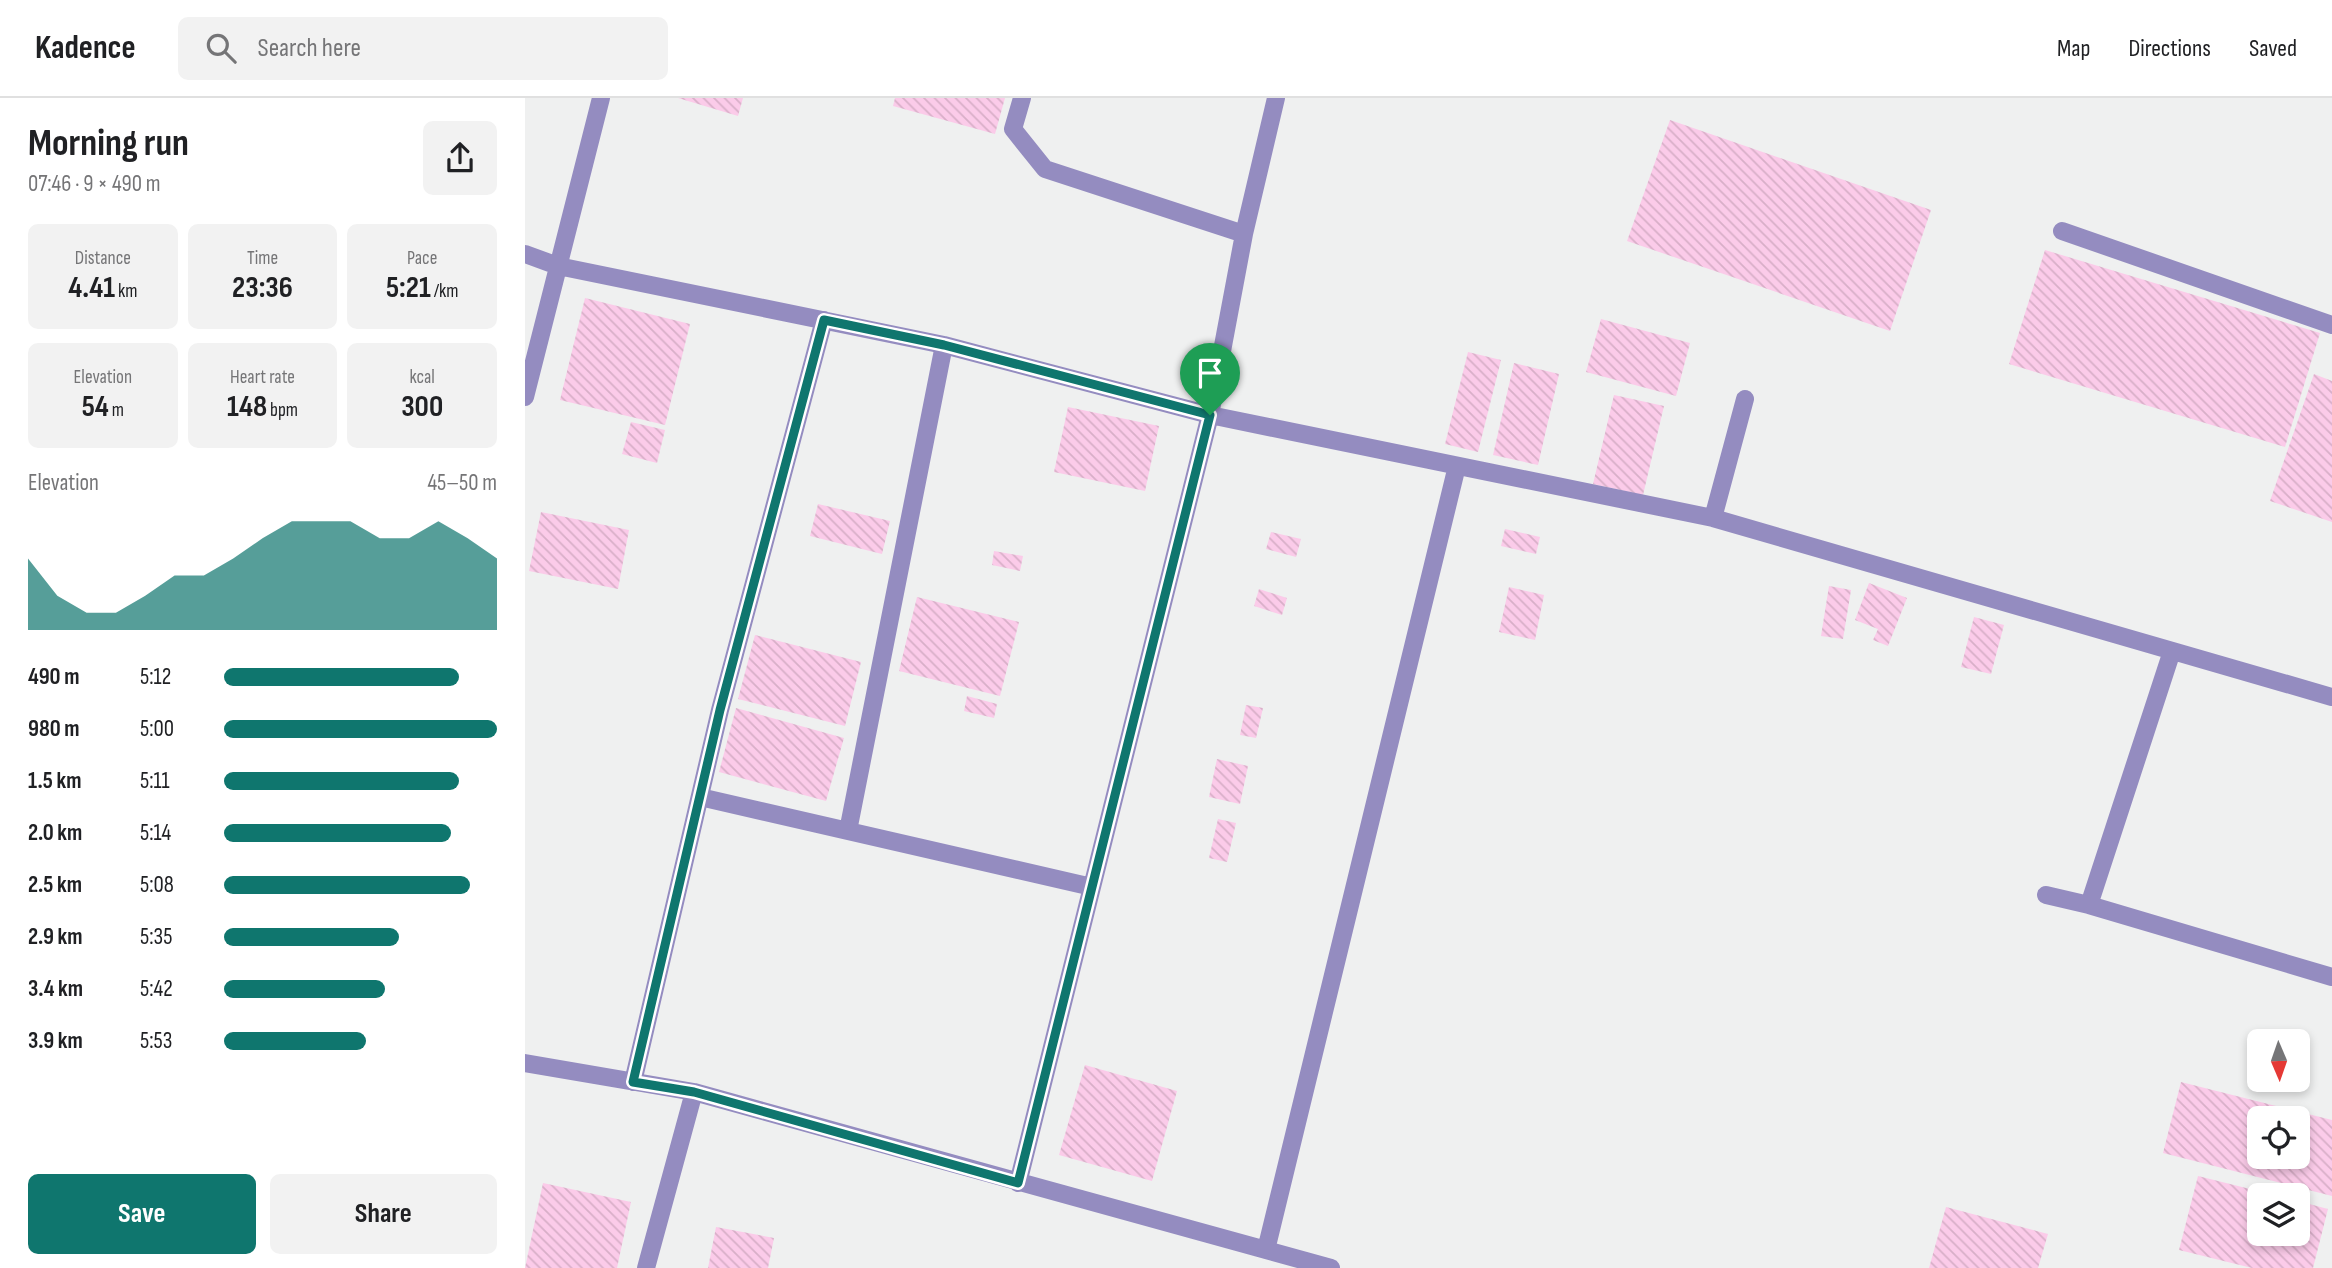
<!DOCTYPE html>
<meta charset="utf-8">
<style>
:root{--surface:#fff;--page:#f2f2f2;--text:#202124;--muted:#757577;--line:#e0e0e0;--accent:#0f766e}
body{margin:0;font-family:"Sofia Sans Condensed",sans-serif;background:var(--page);color:var(--text);height:100vh;display:flex;flex-direction:column;font-size:26px;white-space:nowrap}
*{box-sizing:border-box;margin:0}
p{font-size:23px;color:var(--muted)}
.icon{flex:none;width:38px;height:38px;fill:none;stroke:currentColor;stroke-width:2;stroke-linecap:round;stroke-linejoin:round}
.map{position:relative;flex:1;overflow:hidden}
.drawer{display:flex;flex-direction:column;background:var(--surface);width:525px}
.drawer>*{flex:none}
.needle{width:46px;rotate:178deg}
.tools{position:absolute;left:1722px;top:931px;display:grid;gap:14px}
.tools a{display:grid;place-items:center;width:63px;height:63px;border-radius:10px;background:var(--surface);box-shadow:0 4px 10px #0003;font-size:35px}
.pin{position:absolute;display:grid;place-items:center;width:60px;height:60px;color:#fff;margin:-72px -30px;border-radius:50% 50% 50% 0;rotate:-45deg;box-shadow:0 0 7px #0007}
.pin .icon{rotate:45deg}
.round{display:grid;place-items:center;flex:none;width:74px;height:74px;border-radius:10px;background:var(--page)}
.headline{display:flex;align-items:center;justify-content:space-between;height:119px;padding:0 28px}
h1{font-size:38px;font-weight:700;line-height:52px}
.stats{display:grid;grid-template-columns:repeat(3,1fr);gap:10px;height:119px;padding:7px 28px}
.stats div{display:grid;align-content:center;border-radius:10px;background:var(--page);text-align:center}
.stats b{font-size:30px;font-weight:700}
.stats small{font-size:19px;font-weight:400}
.stats p{font-size:19px}
.chart{height:196px;padding:14px 28px}
.chart p{display:flex;justify-content:space-between}
.chart svg{width:100%;height:126px;margin-top:7px;fill:var(--accent);opacity:.7}
.button{display:flex;gap:14px;margin-top:auto;padding:14px 28px}
.button a{flex:1;height:80px;border-radius:10px;background:var(--accent);color:#fff;font-size:28px;font-weight:700;line-height:80px;text-align:center}
.button a+a{background:var(--page);color:var(--text)}
ul{padding:0 28px;list-style:none;font-size:23px}
li{display:grid;grid-template-columns:112px 84px 1fr;align-items:center;height:52px}
li i{height:18px;border-radius:9px;background:var(--accent)}
header{display:flex;align-items:center;gap:42px;box-sizing:border-box;height:98px;padding:0 35px;background:var(--surface);border-bottom:2px solid var(--line)}
header strong{font-size:33px}
nav{display:flex;gap:38px;margin-inline-start:auto;font-size:24px}
.search{width:490px;height:63px;background:var(--page);display:flex;align-items:center;gap:18px;box-sizing:border-box;padding:0 24px;border-radius:10px;color:var(--muted);font-size:26px}
main{display:flex;flex:1;min-height:0}
.map>svg:first-child{display:block}
</style>
<header>
<strong>Kadence</strong>
<div class="search"><svg class="icon" aria-label="search" viewBox="0 0 24 24"><circle cx="10" cy="10" r="6"/><path d="M15 15l6 6"/></svg>Search here</div>
<nav><a>Map</a><a>Directions</a><a>Saved</a></nav>
</header>
<main>
<section class="drawer">
<div class="headline"><div><h1>Morning run</h1><p>07:46 · 9 × 490 m</p></div><a class="round"><svg class="icon" aria-label="share" viewBox="0 0 24 24"><path d="M12 15V3M7 8l5-5 5 5M5 13v7h14v-7"/></svg></a></div>
<div class="stats">
<div><p>Distance</p><b>4.41<small> km</small></b></div>
<div><p>Time</p><b>23:36</b></div>
<div><p>Pace</p><b>5:21<small> /km</small></b></div>
</div>
<div class="stats">
<div><p>Elevation</p><b>54<small> m</small></b></div>
<div><p>Heart rate</p><b>148<small> bpm</small></b></div>
<div><p>kcal</p><b>300</b></div>
</div>
<div class="chart"><p><span>Elevation</span>45–50 m</p>
<svg viewBox="0 0 160 44" preserveAspectRatio="none"><path d="M0 44V19L10 32L20 38L30 38L40 32L50 25L60 25L70 19L80 12L90 6L100 6L110 6L120 12L130 12L140 6L150 12L160 19V44z"/></svg>
</div>
<ul>
<li><b>490 m</b>5:12<i style="width:86%"></i></li>
<li><b>980 m</b>5:00<i style="width:100%"></i></li>
<li><b>1.5 km</b>5:11<i style="width:86%"></i></li>
<li><b>2.0 km</b>5:14<i style="width:83%"></i></li>
<li><b>2.5 km</b>5:08<i style="width:90%"></i></li>
<li><b>2.9 km</b>5:35<i style="width:64%"></i></li>
<li><b>3.4 km</b>5:42<i style="width:59%"></i></li>
<li><b>3.9 km</b>5:53<i style="width:52%"></i></li>
</ul>
<div class="button"><a>Save</a><a>Share</a></div>
</section>
<div class="map">
<svg width="1807" height="1170" viewBox="0 0 1807 1170">
<defs>
<pattern id="building-back-hatch" width="6" height="6" patternUnits="userSpaceOnUse" patternTransform="scale(1.75)"><rect width="6" height="6" fill="#fbcbe9"/><path d="M-1 5l2 2M0 0l6 6M5-1l2 2" fill="none" stroke="#d8afc8"/></pattern>
</defs>
<rect width="100%" height="100%" fill="#eff0f0"/>
<!-- building -->
<path fill="url(#building-back-hatch)" fill-rule="evenodd" d="M153 0H218L213 18Z
M370 0H480L470 36 368 8Z
M1145 22 1406 112 1365 233 1102 143Z
M1520 152 1795 235 1760 349 1484 266Z
M60 200 165 226 140 327 35 302Z
M1076 221 1165 245 1151 298 1061 274Z
M943 254 976 262 953 354 920 346Z
M989 265 1034 276 1013 367 968 357Z
M1789 276 1807 283V424L1745 403Z
M1089 297 1139 308 1118 397 1068 386Z
M543 309 634 328 620 393 529 374Z
M106 324 140 332 132 365 97 356Z
M293 406 365 423 357 456 285 438Z
M16 414 104 432 93 491 4 473Z
M980 431 1015 439 1011 456 976 448Z
M746 434 776 441 771 459 741 451Z
M469 453 498 458 495 473 467 467Z
M1344 485 1382 500 1363 548 1348 542 1353 531 1330 522Z
M1304 488 1326 492 1318 541 1296 538Z
M984 489 1019 497 1010 542 974 534Z
M734 491 762 500 757 517 729 508Z
M392 499 494 524 475 598 374 573Z
M1449 519 1479 527 1466 576 1436 569Z
M230 537 336 564 320 628 213 601Z
M442 598 472 606 469 620 439 613Z
M721 607 738 610 731 640 715 637Z
M211 610 319 640 301 703 194 674Z
M692 661 723 668 715 706 684 699Z
M693 721 711 725 702 764 684 760Z
M560 967 652 993 627 1083 534 1057Z
M1656 984 1807 1022V1098L1638 1055ZM1734 1020H1773V1059H1734Z
M1673 1078 1745 1096 1734 1097V1136H1773V1103L1803 1111 1788 1170H1727L1654 1152Z
M18 1085 106 1104 92 1170H0Z
M1421 1109 1523 1136 1513 1170H1404Z
M191 1129 249 1140 243 1170H183Z"/>
<g fill="none" stroke-linecap="round" stroke-linejoin="round">
<!-- minor -->
<path stroke="#948cc0" stroke-width="18" d="M497 0 488 31 520 71 719 136
M1537 133 1807 227
M0 156 33 168 419 247 685 317 1188 420 1807 599
M0 299 76 0
M1188 420 1220 301
M175 699 567 789
M323 733 419 247
M1521 797 1564 807 1807 879
M1564 807 1647 553
M0 965 169 994 806 1170
M108 984 195 612 299 222
M493 1085 685 317 719 136 751 0
M741 1152 932 368
M121 1170 169 994"/>
</g>
<g fill="none" stroke-linecap="round" stroke-linejoin="round">
<!-- route casing -->
<g stroke="#fff" stroke-width="14">
<path id="route" d="M299 222 419 247 685 317 493 1085 169 994 108 984 195 612Z"/>
</g>
<!-- route -->
<use href="#route" stroke="#0f766e" stroke-width="9"/>
</g>
</svg>
<div class="tools">
<a><svg class="needle" viewBox="-14 -14 28 28"><path d="M0-13l5 13h-10z" fill="#e53935"/><path d="M0 13l5-13h-10z" fill="#757577"/></svg></a>
<a><svg class="icon" aria-label="locate" viewBox="0 0 24 24"><circle cx="12" cy="12" r="6"/><path d="M12 2v4M12 18v4M2 12h4M18 12h4"/></svg></a>
<a><svg class="icon" aria-label="layers" viewBox="0 0 24 24"><path d="M12 4l9 5-9 5-9-5zM3 14l9 5 9-5"/></svg></a>
</div>
<div class="pin" style="left:685px;top:317px;background:#1e9e55"><svg class="icon" aria-label="arrive" viewBox="0 0 24 24"><path d="M6 21V4h12l-3 4 3 4H6"/></svg></div>
</div>
</main>
